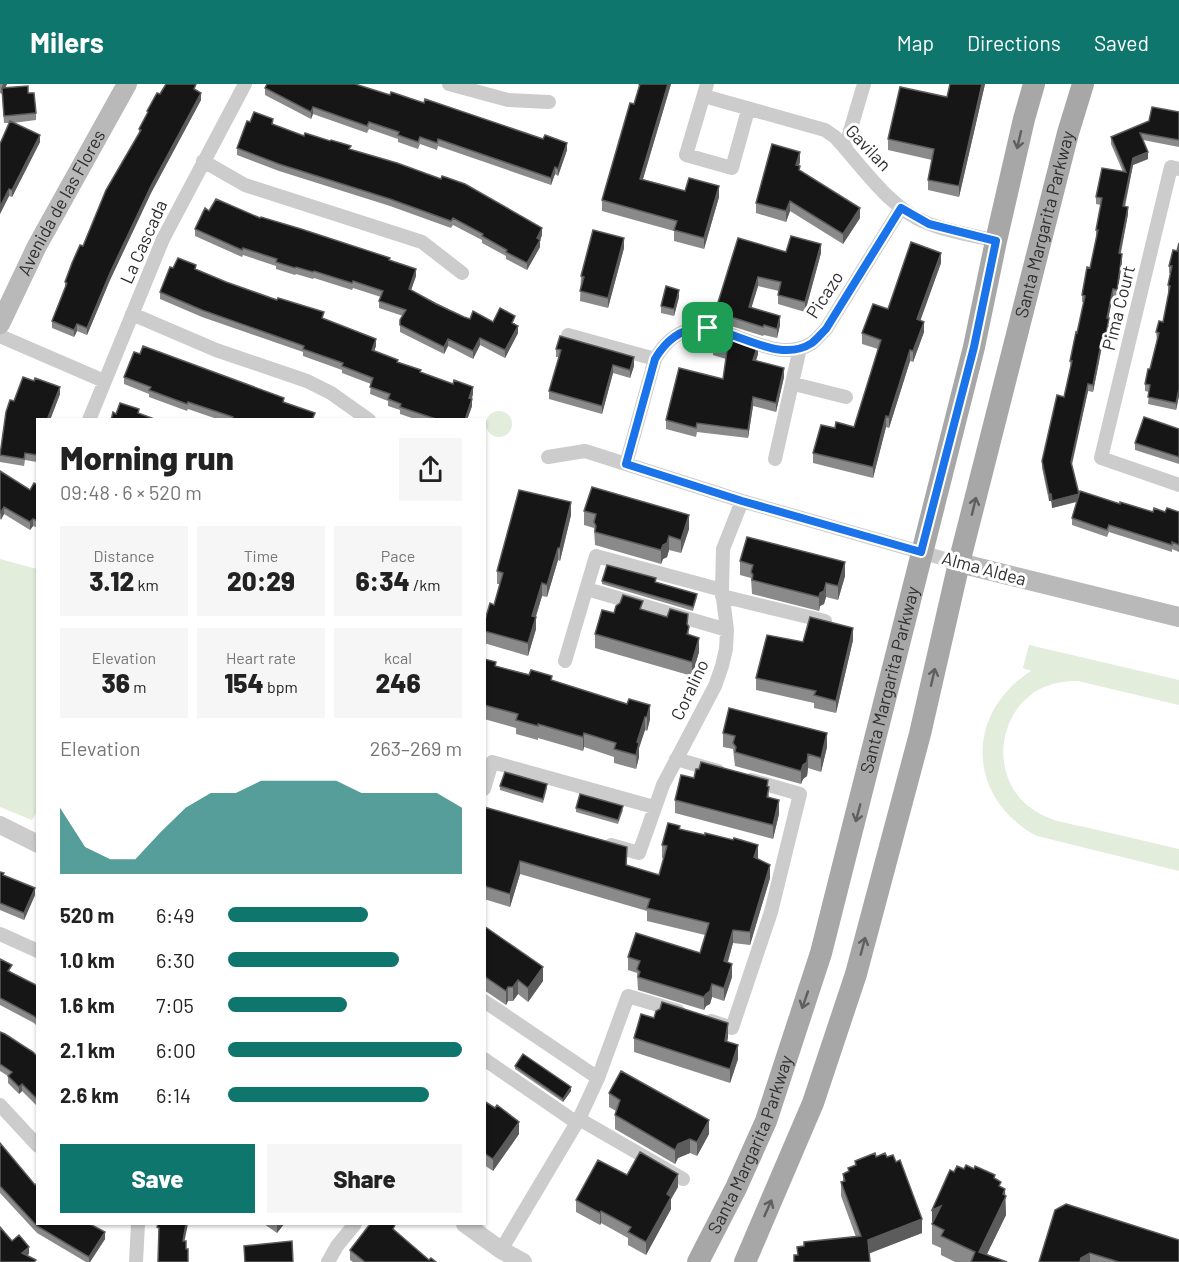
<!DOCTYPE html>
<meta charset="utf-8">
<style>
:root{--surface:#fff;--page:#f6f6f6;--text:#222;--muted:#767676;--accent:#0f766e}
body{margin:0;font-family:Barlow,sans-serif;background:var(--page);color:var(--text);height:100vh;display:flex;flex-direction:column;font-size:22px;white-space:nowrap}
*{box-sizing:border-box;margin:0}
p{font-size:20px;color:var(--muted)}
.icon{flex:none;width:33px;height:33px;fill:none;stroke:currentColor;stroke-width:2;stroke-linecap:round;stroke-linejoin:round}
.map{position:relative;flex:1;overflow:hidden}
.side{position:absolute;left:36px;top:334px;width:450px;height:807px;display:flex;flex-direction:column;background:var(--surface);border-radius:0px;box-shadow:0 2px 4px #0004}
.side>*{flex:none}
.pin{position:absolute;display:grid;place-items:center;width:51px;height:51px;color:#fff;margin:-26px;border-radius:12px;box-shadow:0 3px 9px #0006}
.round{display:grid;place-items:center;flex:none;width:63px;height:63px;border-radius:0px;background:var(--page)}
.summary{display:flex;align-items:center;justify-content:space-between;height:102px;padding:0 24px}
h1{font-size:33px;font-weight:800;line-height:45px}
.metrics{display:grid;grid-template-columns:repeat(3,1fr);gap:9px;height:102px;padding:6px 24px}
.metrics div{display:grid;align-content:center;border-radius:0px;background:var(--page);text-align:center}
.metrics b{font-size:26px;font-weight:800}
.metrics small{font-size:16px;font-weight:400}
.metrics p{font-size:16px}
.chart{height:168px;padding:12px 24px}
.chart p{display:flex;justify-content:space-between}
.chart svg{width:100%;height:108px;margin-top:6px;fill:var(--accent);opacity:.7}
.cta{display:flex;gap:12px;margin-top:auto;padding:12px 24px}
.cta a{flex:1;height:69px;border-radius:0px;background:var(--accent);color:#fff;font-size:24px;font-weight:800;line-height:69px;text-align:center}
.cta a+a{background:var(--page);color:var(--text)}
ul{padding:0 24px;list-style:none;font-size:20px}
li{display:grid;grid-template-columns:96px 72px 1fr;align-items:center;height:45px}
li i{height:15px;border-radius:8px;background:var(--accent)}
header{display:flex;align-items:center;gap:36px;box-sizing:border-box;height:84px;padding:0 30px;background:var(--accent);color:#fff}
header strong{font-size:28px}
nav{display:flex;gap:33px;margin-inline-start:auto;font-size:21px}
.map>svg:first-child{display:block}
</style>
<header>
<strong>Milers</strong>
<nav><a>Map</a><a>Directions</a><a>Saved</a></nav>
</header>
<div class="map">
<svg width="1179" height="1178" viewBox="0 0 1179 1178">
<rect width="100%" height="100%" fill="#fff"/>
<!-- green -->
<path fill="#e2eddc" d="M486 340a13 13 0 1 1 26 0a13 13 0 1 1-26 0Z
M0 475 37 485 38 726 32 736 0 723Z
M1029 561 1179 596V621L1078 597C1064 597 1051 599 1038 606 993 632 991 702 1037 728 1053 738 1072 740 1089 744 1119 751 1149 758 1179 765V787L1037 752C967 715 964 630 1031 587L1023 584Z"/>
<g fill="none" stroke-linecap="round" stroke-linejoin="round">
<!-- minor -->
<path stroke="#ccc" stroke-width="14" d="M449 0 508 16 549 18
M707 0 686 71 732 84 748 26
M704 12 825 46 835 53C863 83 889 124 927 139 948 148 974 151 996 157
M845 64 864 0
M203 77 245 101 422 158 462 189
M1179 85 1171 83 1101 374 1179 401
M132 230 216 266 307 297 331 309 369 336
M568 251 655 275
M0 252 104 297
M794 300 846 313
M89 336 163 155 245 0
M548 373 585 367 742 417 959 479
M775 375 800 264
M626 380 655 275C699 200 762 291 812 259 817 255 821 250 826 245L901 124
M587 505 727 546
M722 512 825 537
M565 577 596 472 722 506
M676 675 718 687
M484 705 492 678 654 723
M611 761 639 769 663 701 715 602 722 582 726 565 727 546 722 506 723 465 742 417
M0 850 38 867
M484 917 598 994
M711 937 732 944 771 828 800 710 751 696
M484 975 577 1039
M0 1021 38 1062
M579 1035 683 1095
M501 1166 579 1035 598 994 628 912 678 927
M136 1178 138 1140
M328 1178 337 1162 355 1140"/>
<!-- tertiary -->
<path stroke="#ccc" stroke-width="18" d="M0 741 38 760
M465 1140 501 1166 523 1178"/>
<!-- secondary -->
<g stroke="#b9b9b9" stroke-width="20">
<path id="s1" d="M0 240 37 162 127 0"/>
<path d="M959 479 1179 533"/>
</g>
<!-- primary -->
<g stroke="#a7a7a7" stroke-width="22">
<path id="s2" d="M698 1178 736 1104 766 1037 821 869 974 263 996 157 1024 35 1034 0"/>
<path id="s3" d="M745 1178 813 1019 856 890 920 650 959 479 1068 49 1083 0"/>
</g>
</g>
<!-- wall -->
<path fill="#8a8a8a" d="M0 0H7L5 4 28 9 36 29V36L13 39 40 58 12 113 9 112 0 130 9 39H4L2 9V10L0 9Z
M638 0H671L643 95 685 107 719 113 704 165 674 157V147L602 127V116L634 20 639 2Z
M950 0H985L959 113 928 106V96L932 76 888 66V55L947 13Z
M265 4 390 11 567 66 558 92 555 90 551 101 438 62 437 66 420 60 418 65 398 58V55L369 45 367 49 313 30 311 35 265 11Z
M197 6 201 16 151 109 110 196 87 251 77 247 74 253 52 244V237L65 204V198L139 50V45L147 31V27L160 10Z
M1179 28V63L1143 56 1148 75 1133 81 1125 123 1128 130 1121 169 1122 177 1117 213 1113 212 1108 234 1109 242 1106 257H1103L1093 308 1088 307 1071 381 1079 410 1153 428H1179V468L1172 465V468L1109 448 1107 453 1072 441V434L1077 418 1052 424 1051 417H1049L1042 384V377L1064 313 1071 284 1070 277 1084 218H1082V211L1090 184 1097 153H1096V146L1101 121 1096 120V113L1123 88 1111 60V53Z
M250 38 273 40 304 52 351 66 542 151 540 156V163L527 186 506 175V172L482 159V156L453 141 451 144 390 122 279 87 237 71V64Z
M800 78 798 82 800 86 860 134 843 160 790 127 786 138 756 129V119Z
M209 127 260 134 390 176 416 192 411 206 464 233 470 235 515 239V241L518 249 505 274 480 261 473 275 448 262 444 270 400 248V236L403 232 379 224V217L381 213 353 204 352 206 314 194 313 195 296 190 295 191 276 185V182L243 171 242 173 195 152V145Z
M1179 159V312L1176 326 1148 320 1149 308 1145 307V300L1150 285 1157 256 1156 248 1163 238 1169 209 1168 208V201L1170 189H1169V182L1177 167Z
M624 164 608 224 580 217 581 192Z
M786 168 821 169 805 228 778 220V211L779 207 758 202 751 224 780 241 777 254 764 251 763 252 715 237V228Z
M941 179 920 236 924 248 913 278 910 277 889 344 886 343 873 394 813 379V369L835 344 854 343 878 265 862 260V249L888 225Z
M173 184 196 185 226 198 324 235 376 262 374 267 421 288 473 310 472 315V322L467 336H418L400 330V326L388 322V317L370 310 371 300 342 289V286L303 272V268L202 233 160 215V208Z
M679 213 674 232 661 229V222Z
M713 263 758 270 756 277 784 293 776 328 753 322 748 354 697 348 696 353 666 345V336L723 295 726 275 713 271Z
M556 265 634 282 630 294 613 289 602 330 549 315V307L559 273H556Z
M124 293 284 319 315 336H220L188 325 187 327 149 313V310L124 300Z
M60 310 50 336H38L37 378 25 376 24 382 0 378V371L14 317Z
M1179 345V380L1135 366V359Z
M0 387 30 406 38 401V444L33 442 30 446 4 430 0 436Z
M584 427 689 445 681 469 669 466 667 473 663 475 661 480 595 461 594 444 584 441Z
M571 431 560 477 558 476 547 513 542 512 536 533V545L528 572 484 559V539L494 521 500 500H497V487Z
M740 477 845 492 838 516 826 513 824 520 820 522 819 527 752 510 751 494 740 491Z
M602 497 656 498 697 513 693 527 602 500Z
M643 526 688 542 689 551 699 568 692 592 595 564V550L614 529Z
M853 556 836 629 814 624V619L756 606V594L803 558Z
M484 575 496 582 552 596 627 620 650 635 647 647 645 646 639 664V673L636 685 614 679V673L584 663 583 667 538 654V656L516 650V644L484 635Z
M723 649 827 663 821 688 808 684 807 692 803 695 801 700 735 682 733 665 723 663Z
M694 694 768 703 769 714 779 730 773 755 675 729V716Z
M500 702 547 704 543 719 500 706Z
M484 723 627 776V782L659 791 664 774H662V761L680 745 758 774V775L770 794 750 861 733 859 728 878 732 893 724 917 712 913 710 920 706 922 704 926 638 906 637 889 628 886V873L700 869 705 851 647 837V827L520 790 510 823 484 815Z
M576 724 623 726 618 740 576 728Z
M0 788 4 791 35 811 24 836 0 826Z
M484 842 543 897 528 918 518 910 513 917H508L506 921 484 906Z
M0 875 11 888 38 902V943L34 939 0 921Z
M660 925 728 953 727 957 738 975 730 999 634 968V954L654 934Z
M0 948 38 973V1023L22 1007 19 1010 8 999V992L0 987Z
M515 982 571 1007 563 1018 515 985Z
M609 1009 709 1050 697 1072 690 1069 678 1074 675 1080 615 1045V1031L616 1027 609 1023Z
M484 1017 519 1050 493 1087 484 1081Z
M0 1059 38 1140 105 1155 90 1178H86L37 1149 0 1109Z
M876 1073 922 1149 869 1169 870 1178H794V1171H797V1163L856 1153 841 1112V1098H843V1090L848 1088V1084L855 1081V1077Z
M964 1085 995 1095 1001 1103 1005 1111 1006 1131 987 1170 1007 1178H955L941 1171V1164L932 1160V1126L954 1088Z
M627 1091 678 1103 671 1115V1125L646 1171 628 1161V1154L601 1139 600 1141 576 1128V1116Z
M1055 1126 1179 1178H1039Z
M264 1140H284L277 1149Z
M395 1147 429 1176 436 1178H353L350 1176V1166Z"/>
<!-- shaded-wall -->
<path fill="#5c5c5c" d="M3 0H7L2 10V3Z
M668 0H671L640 105V95Z
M982 0H985L959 113V102Z
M201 9V16L151 109 110 196 87 251V244L110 189 151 102Z
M313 23V30L311 35V28Z
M40 51V58L12 113V106Z
M567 59V66L558 92V85Z
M800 68V78L796 92V81Z
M1148 68V75L1133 81 1123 129V122L1133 74Z
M555 83V90L551 101V94Z
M719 102V113L704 165V154Z
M9 105V112L0 130V123Z
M790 117V127L786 138V127Z
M1128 123V130L1119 176V169Z
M860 124V134L843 160V150Z
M542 144V151L540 156V163L527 186V179L537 154Z
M624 154V164L608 224V214Z
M821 160V169L805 228V218Z
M941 169V179L917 246V235Z
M1122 170V177L1117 213V206Z
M416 185V192L409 212V205Z
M758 193V202L749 232V223Z
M1113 205V212L1107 241V234Z
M679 206V213L674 232V225Z
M780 232V241L777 254V245Z
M1109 234V242L1106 257V250Z
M924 238V248L913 278V267Z
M77 240V247L74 253V246Z
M518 242V249L505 274V266Z
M1103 250V257L1093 308V301Z
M480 254V261L473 275V267Z
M376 255V262L372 273V266Z
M448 255V262L444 270V263Z
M758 261V270L753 285V276Z
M910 266V277L889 344V333Z
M634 273V282L630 294V286Z
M613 281V289L602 330V322Z
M784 284V293L776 328V319Z
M1088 300V307L1071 385V378Z
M60 303V310L50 336H47Z
M473 303V310L469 321V314Z
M1179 305V312L1176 326V319Z
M753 313V322L748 354V346Z
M472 315V322L467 336H465Z
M886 332V343L873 394V383Z
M1049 410H1051V417H1049Z
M1079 410V417L1052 424V417Z
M571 418V431L560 477V464Z
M4 423V430L1 436V429Z
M689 431V445L681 469V456Z
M33 435V442L30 446V438Z
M669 452V466L667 473 663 475 661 480V466L663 461Z
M558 464V476L547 513V501Z
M845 478V492L838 516V502Z
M542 499V512L532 544V532Z
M826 499V513L824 520 820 522 819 527V513L820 509Z
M536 533V545L528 572V559Z
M853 544V556L836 629V617Z
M699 554V568L692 592V578Z
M650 621V635L647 647V633Z
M645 633V646L639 664V673L636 685 637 658Z
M584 649V663L583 667V653Z
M827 649V663L821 688V674Z
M808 670V684L807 692 803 695 801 700V687L803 681Z
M779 716V730L773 755V741Z
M758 761V774L754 786V773Z
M520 777V790L510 823V810Z
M770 781V794L750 861V848Z
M35 804V811L24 836V829Z
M733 846V859L724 890V877Z
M732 880V893L724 917V904Z
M543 883V897L528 918V904Z
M518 896V910L513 917V903Z
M712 900V913L710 920 706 922 704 926V913L706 910Z
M508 903V917L506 921V907Z
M486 933V945L484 947V935Z
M728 939V953L725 971V957Z
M738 961V975L730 999V985Z
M22 1000V1007L19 1010V1003Z
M571 1003V1007L563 1018V1015Z
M709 1036V1050L697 1072V1058Z
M519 1038V1050L493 1087V1075Z
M690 1055V1069L678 1074 675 1080V1066L678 1060Z
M678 1090V1103L671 1115V1125L646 1171V1158L667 1110Z
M1005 1105 1006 1131 983 1178 979 1168Z
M941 1122 932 1140V1145V1126Z
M601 1127V1139L600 1141V1129Z
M922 1135V1149L868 1170V1156Z
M186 1140H188L183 1164V1157Z
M277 1140H284L277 1149Z
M105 1148V1155L90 1178H89V1173Z
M29 1163V1170L22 1176V1169Z
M1090 1169V1178H1080L1081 1174Z"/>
<!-- building -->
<path fill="#161616" stroke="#5c5c5c" stroke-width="1.5" d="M166 0H196L194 5 201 9 151 102 110 189 87 244 77 240 74 246 52 237 67 199 65 198 72 179 80 161 83 162 106 106 141 46 139 45 148 28 147 27 157 9 160 10Z
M267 0H355L390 11 391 8 424 19 425 15 543 55 545 51 567 59 558 85 555 83 551 94 438 55 437 59 420 53 418 58 398 51 399 48 369 38 367 42 313 23 311 28 265 4Z
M640 0H668L640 95 685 107 689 94 719 102 704 154 674 146 677 137 602 116 630 19 634 20Z
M950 0H982L959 102 928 96 934 65 888 55 900 3 947 13Z
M28 2V9H34L36 29 4 32 2 4Z
M1152 23 1179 28V56L1140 49 1148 68 1133 74 1123 122 1128 123 1119 169 1122 170 1117 206 1113 205 1107 234H1109L1106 250H1103L1093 301 1088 300 1071 378 1079 410 1052 417 1051 410H1049L1042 377 1057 311 1064 313 1072 277H1070L1076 248 1077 249 1085 212 1082 211 1087 183 1090 184 1098 146H1096L1102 114 1096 113 1102 84 1126 88 1111 53 1149 37Z
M254 28 273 35 272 40 304 52 305 49 330 57 331 56 351 62 349 65 397 79 441 95 442 92 465 100 542 144 537 154 540 156 527 179 506 168 507 166 482 152 483 150 453 134 451 137 390 115 279 80 237 64 247 37 250 38Z
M10 37 40 51 12 106 9 105 0 123V60Z
M772 60 800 68 796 81 800 82 799 86 860 124 843 150 790 117 786 127 756 119Z
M216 115 260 134 261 133 301 145 390 174 389 176 416 185 409 205 436 220 464 233 470 235 473 227 493 238 500 224 515 232 512 239 518 242 505 266 480 254 473 267 448 255 444 263 400 241V236L406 226 379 217 383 207 353 197 352 199 314 187 313 188 296 183 295 184 276 178 277 175 243 164 242 166 195 145 205 124 209 127Z
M593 146 624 154 608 214 580 207 584 193 581 192Z
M791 152 821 160 805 218 778 211 781 198 758 193 749 223 780 232 777 245 764 241 763 243 715 228 738 154 786 168Z
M911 158 941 169 917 235 924 238 913 267 910 266 889 333 886 332 873 383 813 369 821 341 835 344 836 338 854 343 881 256 862 249 873 220 888 225Z
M1179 159V305L1176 319 1148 313 1150 301 1145 300 1148 285H1150L1159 249 1156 248 1159 237 1163 238 1170 202 1168 201 1172 182H1169L1173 166 1177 167Z
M178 174 196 181 195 185 226 198 277 216 278 214 324 228 322 234 376 255 372 266 398 276 397 278 421 286 420 288 453 300 454 296 473 303 469 314 472 315 465 336H439L400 323 401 320 388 315 390 310 370 303 373 294 342 282 343 279 303 265 304 262 202 226 160 208 170 183 173 184Z
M666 202 679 206 674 225 661 222Z
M717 248 758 261 753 276 784 284 776 319 753 313 748 346 697 339 696 344 666 336 679 284 723 295 727 267 713 263Z
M560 252 634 273 630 286 613 281 602 322 549 307 561 266 556 265Z
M143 262 284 314 283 318 315 329 312 336H232L233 333 188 318 187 320 149 306 151 303 124 293 134 268 140 270Z
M23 293 34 297 35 294 60 303 47 336H38L37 371 25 369 24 375 0 371 6 328 10 316 14 317Z
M120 319 139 325 138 329 157 336H111L113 328 116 330Z
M1144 333 1179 345V373L1135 359Z
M0 387 30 406 34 399 38 401V437L33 435 30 438 4 423 0 429Z
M592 403 689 431 681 456 669 452 667 459 663 461 661 466 595 448 596 442 594 438 596 430 584 427Z
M519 406 571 418 560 464H558L547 501 542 499 532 532 536 533 528 559 484 547V539L490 519 494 521 503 489 497 487Z
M1080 407 1120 420V418L1153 428 1154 424 1165 428 1167 424 1179 428V461L1172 458V461L1109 441 1107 446 1072 434Z
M747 453 845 478 838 502 826 499 824 507 820 509 819 513 752 496 753 491 751 488 753 481 740 477Z
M607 481 656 494 655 498 697 510 693 523 602 497Z
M623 511 643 517 640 525 667 533 670 525 688 530 687 540 689 543 687 550 699 554 692 578 595 550 602 526 614 529 616 522 620 519Z
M810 533 853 544 836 617 814 611 816 607 756 594 767 551 803 558Z
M484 575 496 578 495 582 529 591 531 586 552 592 551 596 627 620 629 615 650 621 647 633H645L637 658 639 659 636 671 614 665 616 659 584 649 583 653 538 640V642L516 636 518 630 484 621Z
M729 624 827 649 821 674 808 670 807 678 803 681 801 687 735 668 736 663 733 659 735 652 723 649Z
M701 678 768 696 767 702 769 703 767 713 779 716 773 741 675 716 681 691 694 694 696 685H699Z
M505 688 547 700 543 715 500 702Z
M580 710 623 722 618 736 576 724Z
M484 723 627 763 626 781 659 791 667 762 662 761 668 739 680 742 679 745 705 751V749L733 756 734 754 758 761 754 773 770 781 750 848 733 846 724 877 732 880 724 904 712 900 710 907 706 910 704 913 638 893 640 888 637 885 640 877 628 873 636 849 700 869 709 839 647 824 650 815 520 777 510 810 484 802Z
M0 788 4 789 3 791 35 804 24 829 0 819Z
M484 842 543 883 528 904 518 896 513 903H508L506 907 484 892Z
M0 875 12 881 8 887 38 902V936L34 932 0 914Z
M662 918 728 939 725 957 738 961 730 985 634 954 641 930 654 934 656 927 660 925Z
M0 948 5 950 33 968 38 973V1016L22 1000 19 1003 8 992 12 988 0 980Z
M523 970 571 1003 563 1015 515 982Z
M621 987 709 1036 697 1058 690 1055 678 1060 675 1066 615 1031 620 1016 609 1009Z
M484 1017 495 1024 497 1021 519 1038 493 1075 484 1069Z
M0 1059 35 1101 37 1099 38 1100V1140H90L105 1148 89 1173 37 1142 0 1102Z
M640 1068 678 1090 667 1110 671 1113 646 1158 628 1148 631 1143 601 1127 600 1129 576 1116 598 1076 627 1091Z
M875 1069 876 1073 885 1069 887 1073 893 1071 896 1078 900 1076 922 1135 868 1156 870 1178H794V1171H798L797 1163 804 1162V1158L861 1152 841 1098 845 1097 843 1090 849 1087 848 1084 856 1081 855 1077Z
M966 1081 974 1085 975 1082 995 1091 994 1094 1001 1098 999 1102 1005 1105 1003 1110 1006 1112 979 1168 1007 1178H971L975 1168 941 1152 944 1146 932 1140 941 1122 932 1126 950 1086 954 1088 957 1082 964 1085Z
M1066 1120 1179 1156V1178H1119L1090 1169 1081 1174 1080 1178H1039L1055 1126Z
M158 1140H186L183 1157H186V1165H188V1178H158L159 1144 157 1143Z
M370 1140H394L395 1141 393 1145 429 1176 431 1174 436 1178H365L350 1166Z
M0 1143 12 1157 19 1151 29 1163 22 1169 36 1176 34 1178H0Z
M292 1157 293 1178H245L244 1162Z"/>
<!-- one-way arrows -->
<defs><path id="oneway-shaft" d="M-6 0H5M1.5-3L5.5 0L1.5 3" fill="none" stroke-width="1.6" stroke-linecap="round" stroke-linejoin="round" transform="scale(1.5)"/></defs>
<g stroke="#5f5f5f">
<use href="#oneway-shaft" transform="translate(1019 56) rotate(103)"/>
<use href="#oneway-shaft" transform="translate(974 422) rotate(-76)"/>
<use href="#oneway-shaft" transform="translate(933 593) rotate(-77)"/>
<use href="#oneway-shaft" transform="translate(858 729) rotate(105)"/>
<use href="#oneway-shaft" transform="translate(863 862) rotate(-75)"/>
<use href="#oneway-shaft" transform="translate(805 916) rotate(109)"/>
<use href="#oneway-shaft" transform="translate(768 1124) rotate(-66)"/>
</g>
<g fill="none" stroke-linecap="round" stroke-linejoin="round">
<!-- route casing -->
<g stroke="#fff" stroke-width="12">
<path id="route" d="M901 124 929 140 996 157 974 263 921 468 742 417 626 380 655 275C700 200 762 291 812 259 817 255 821 250 826 245Z"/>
</g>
<!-- route -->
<use href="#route" stroke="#1a73e8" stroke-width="8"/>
</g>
<g text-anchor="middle" stroke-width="6" stroke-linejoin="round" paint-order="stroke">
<!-- street labels -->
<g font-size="18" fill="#2f2f2f" stroke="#fff">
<text transform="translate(868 64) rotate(46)" y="6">Gavilan</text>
<text dy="6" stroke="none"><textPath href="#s1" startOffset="136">Avenida de las Flores</textPath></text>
<text dy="6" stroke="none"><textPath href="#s3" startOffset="1082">Santa Margarita Parkway</textPath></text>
<text transform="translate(144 158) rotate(-66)" y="6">La Cascada</text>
<text transform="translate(825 211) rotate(-57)" y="6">Picazo</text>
<text transform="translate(1119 224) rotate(-76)" y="6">Pima Court</text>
<text transform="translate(984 485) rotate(15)" y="6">Alma Aldea</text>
<text dy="6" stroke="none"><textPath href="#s2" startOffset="615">Santa Margarita Parkway</textPath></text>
<text transform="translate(690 606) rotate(-65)" y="6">Coralino</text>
<text dy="6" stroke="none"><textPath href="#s2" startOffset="129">Santa Margarita Parkway</textPath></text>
</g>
</g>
</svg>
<div class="pin" style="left:708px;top:244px;background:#1e9e55"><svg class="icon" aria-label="arrive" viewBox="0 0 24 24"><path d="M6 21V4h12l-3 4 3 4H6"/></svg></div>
<section class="side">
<div class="summary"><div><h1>Morning run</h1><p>09:48 · 6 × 520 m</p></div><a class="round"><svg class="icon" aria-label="share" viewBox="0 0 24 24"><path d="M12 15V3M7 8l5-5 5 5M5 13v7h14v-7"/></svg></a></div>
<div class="metrics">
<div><p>Distance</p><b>3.12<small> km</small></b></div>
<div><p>Time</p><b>20:29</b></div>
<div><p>Pace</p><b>6:34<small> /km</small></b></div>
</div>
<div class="metrics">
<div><p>Elevation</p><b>36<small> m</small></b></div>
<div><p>Heart rate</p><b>154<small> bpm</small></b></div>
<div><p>kcal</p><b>246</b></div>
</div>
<div class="chart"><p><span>Elevation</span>263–269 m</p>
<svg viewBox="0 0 160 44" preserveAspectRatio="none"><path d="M0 44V17L10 33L20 38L30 38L40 27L50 17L60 11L70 11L80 6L90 6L100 6L110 6L120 11L130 11L140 11L150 11L160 17V44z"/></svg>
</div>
<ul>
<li><b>520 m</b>6:49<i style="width:60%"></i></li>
<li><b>1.0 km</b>6:30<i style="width:73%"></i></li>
<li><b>1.6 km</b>7:05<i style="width:51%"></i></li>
<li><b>2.1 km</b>6:00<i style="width:100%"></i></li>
<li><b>2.6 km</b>6:14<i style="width:86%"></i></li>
</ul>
<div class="cta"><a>Save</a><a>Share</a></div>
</section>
</div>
